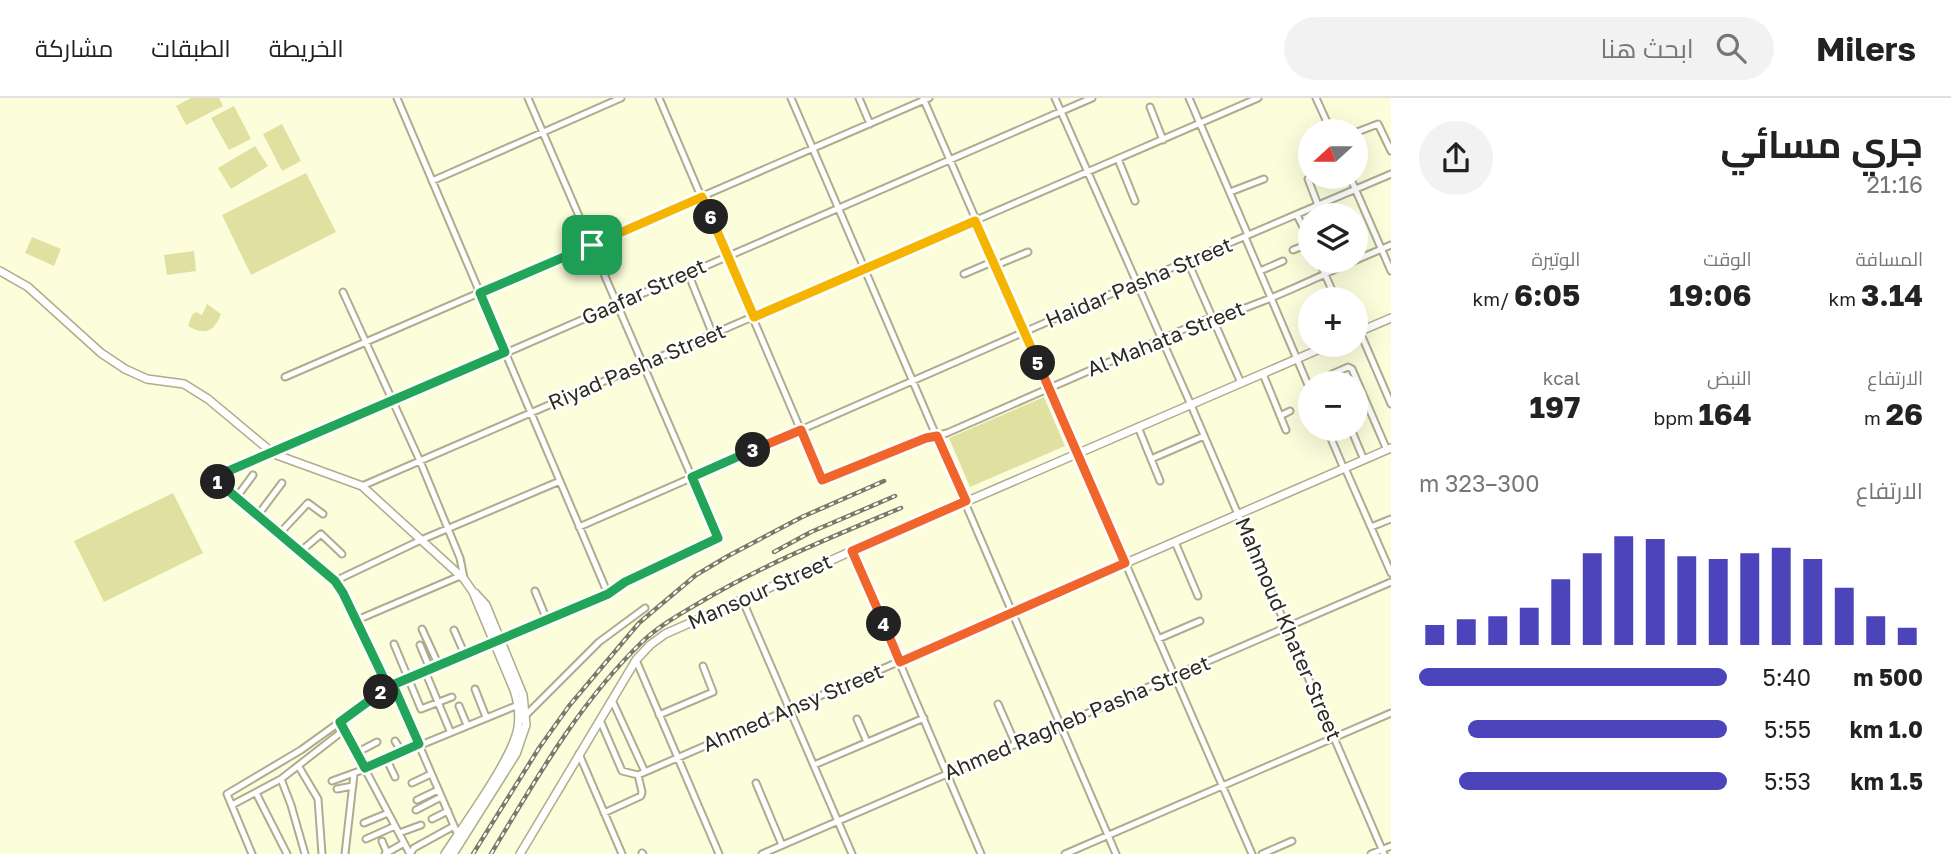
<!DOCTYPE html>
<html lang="ar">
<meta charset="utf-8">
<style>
:root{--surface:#fff;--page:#f2f2f2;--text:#222;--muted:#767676;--line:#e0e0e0;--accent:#4c44ba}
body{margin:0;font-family:"Golos Text",Cairo,sans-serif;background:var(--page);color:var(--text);direction:rtl;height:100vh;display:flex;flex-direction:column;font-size:26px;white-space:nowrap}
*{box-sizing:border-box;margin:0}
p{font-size:23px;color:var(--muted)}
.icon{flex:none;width:38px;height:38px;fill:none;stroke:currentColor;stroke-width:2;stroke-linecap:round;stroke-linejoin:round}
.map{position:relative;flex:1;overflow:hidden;direction:ltr}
.details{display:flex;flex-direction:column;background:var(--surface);width:560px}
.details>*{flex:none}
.needle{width:46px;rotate:249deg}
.buttons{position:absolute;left:1298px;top:21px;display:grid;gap:14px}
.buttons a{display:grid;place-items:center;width:70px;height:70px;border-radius:50%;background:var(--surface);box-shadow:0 7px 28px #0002;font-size:35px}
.pin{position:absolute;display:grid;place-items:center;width:60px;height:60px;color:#fff;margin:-30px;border-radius:14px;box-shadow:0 4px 10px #0006}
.km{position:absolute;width:35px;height:35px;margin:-18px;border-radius:50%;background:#222;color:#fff;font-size:19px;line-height:35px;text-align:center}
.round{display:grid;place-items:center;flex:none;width:74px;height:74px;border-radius:37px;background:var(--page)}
.overview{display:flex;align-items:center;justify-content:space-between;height:119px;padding:0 28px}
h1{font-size:38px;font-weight:700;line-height:52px}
.metrics{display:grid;grid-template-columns:repeat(3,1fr);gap:10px;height:119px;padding:7px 28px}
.metrics div{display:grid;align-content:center}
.metrics b{font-size:30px;font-weight:700}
.metrics small{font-size:19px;font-weight:400}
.metrics p{font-size:19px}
.chart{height:196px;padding:14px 28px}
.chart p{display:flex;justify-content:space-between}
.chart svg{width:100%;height:126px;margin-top:7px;stroke:var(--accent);stroke-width:6}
ul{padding:0 28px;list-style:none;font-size:23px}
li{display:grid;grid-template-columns:112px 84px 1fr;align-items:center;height:52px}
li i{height:18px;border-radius:9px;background:var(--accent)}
header{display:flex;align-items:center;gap:42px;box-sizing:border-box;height:98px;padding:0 35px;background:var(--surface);border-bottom:2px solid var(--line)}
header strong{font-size:33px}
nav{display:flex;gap:38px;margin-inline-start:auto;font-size:24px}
.search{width:490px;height:63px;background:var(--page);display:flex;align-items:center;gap:18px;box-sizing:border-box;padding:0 24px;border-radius:38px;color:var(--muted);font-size:26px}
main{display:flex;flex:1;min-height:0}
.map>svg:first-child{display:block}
</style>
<header>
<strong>Milers</strong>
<div class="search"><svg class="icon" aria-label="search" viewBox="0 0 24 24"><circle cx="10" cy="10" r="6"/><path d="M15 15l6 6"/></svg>ابحث هنا</div>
<nav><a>الخريطة</a><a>الطبقات</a><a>مشاركة</a></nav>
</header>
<main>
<section class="details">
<div class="overview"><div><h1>جري مسائي</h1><p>21:16</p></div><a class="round"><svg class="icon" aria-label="share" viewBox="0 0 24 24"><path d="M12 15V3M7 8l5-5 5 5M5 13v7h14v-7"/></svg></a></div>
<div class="metrics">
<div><p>المسافة</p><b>3.14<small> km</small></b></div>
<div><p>الوقت</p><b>19:06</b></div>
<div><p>الوتيرة</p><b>6:05<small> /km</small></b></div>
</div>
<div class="metrics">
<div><p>الارتفاع</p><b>26<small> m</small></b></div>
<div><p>النبض</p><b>164<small> bpm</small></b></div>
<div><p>kcal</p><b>197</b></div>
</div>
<div class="chart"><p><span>الارتفاع</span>300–323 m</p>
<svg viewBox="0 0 160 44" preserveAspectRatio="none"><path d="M5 44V37M15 44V35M25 44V34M35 44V31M45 44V21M55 44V12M65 44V6M75 44V7M85 44V13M95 44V14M105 44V12M115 44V10M125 44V14M135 44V24M145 44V34M155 44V38"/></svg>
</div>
<ul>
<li><b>500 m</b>5:40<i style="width:100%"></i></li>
<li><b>1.0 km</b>5:55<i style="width:84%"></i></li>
<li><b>1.5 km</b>5:53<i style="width:87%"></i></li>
</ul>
</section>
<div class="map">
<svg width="1391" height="756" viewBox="0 0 1391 756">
<rect width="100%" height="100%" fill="#fcfddb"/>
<!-- green -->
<path fill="#e0e1a1" d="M191 0H219L223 8 186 27 176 8Z
M234 8 251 41 229 52 211 20Z
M282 26 301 63 282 73 263 36Z
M255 48 268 68 231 91 218 70Z
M306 75 336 134 251 177 222 117Z
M32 139 61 151 54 168 25 155Z
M194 153 196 173 167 177 164 157Z
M207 206 221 216C214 234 205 238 188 228L192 217 196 214 202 217Z
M1044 299 1065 348 970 389 949 340Z
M173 395 203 455 104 504 74 443Z"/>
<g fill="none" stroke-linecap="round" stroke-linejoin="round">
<!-- minor casing -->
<g stroke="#adad8e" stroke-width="9">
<path id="minor" d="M397 0 608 496
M659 0 822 382 926 340 947 335 1205 222C1256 210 1306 184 1354 163
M791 0 1116 756
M859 0 870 26
M923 0C1032 252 1143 504 1252 756
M1055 0 1191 307 1384 756
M1189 0 1248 137
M1316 0 1331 33
M1150 9 1163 42
M1357 34 1378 26 1391 53
M1118 61 1135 103
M1350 79 1391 173
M1308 81 1318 107
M432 83 621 0
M1230 94 1264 81
M1297 117 1311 145
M1245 139 1311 294
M1293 152 1311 145
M1356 162 1391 147
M1319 163 1336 201
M1188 164 1241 285
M994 168 1028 154
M1260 173 1283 163
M688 175 713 237
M964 176 992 164
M343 194 420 363 460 460 464 480
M1360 234 1391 306
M1263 276 1286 332
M285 279 929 0
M1332 285 1330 281 1332 276 1348 269 1352 271 1387 352
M1280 318 1290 313
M1138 329 1160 383
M1327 331 1344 371
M1351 331 1364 362
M1151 361 1204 338
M1345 370 1391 475
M362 388 1258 0
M236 400 253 377
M258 417 282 385
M579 429 1136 185 1391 76
M1371 429 1391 421
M280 435 308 405 323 416
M1175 444 1198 498
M301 453 321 436 342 456
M852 453 981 756
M335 483 421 442 560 383
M535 493 547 522
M742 501 852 756
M357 522 460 478
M422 531 439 568
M454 532 465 557
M1158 541 1200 523
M394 546 421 611 452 599
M420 547 430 571
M636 562 719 756
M425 573 450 633
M393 587 458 737
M388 589 339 488 329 477 219 385 217 381 219 377 393 304 1092 0
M475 591 486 619
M612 602 645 674
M998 606 1016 647
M459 608 467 627
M526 617 599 544 645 510
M659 617 713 594 703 568
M857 621 867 644
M600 622 622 673 638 677
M340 624 410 756
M395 643 402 654
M356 655 377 644
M579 656 622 756
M386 660 395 679
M814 667 924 620
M299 669 318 701 322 756
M365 670 518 607
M281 681 291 707 305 756
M332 683 365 671
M412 685 431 676
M756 685 782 747
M337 691 353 688
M256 695 287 756
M417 702 438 692
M232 707 281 681 344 632
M416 712 441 699
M604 715 641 698 642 694 638 677 1013 514
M432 721 448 713
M364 725 388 715
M399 735 421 727
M366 741 395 728
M382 743 387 755
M642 755 643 756
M252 756 227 696 301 652 390 588 608 496 625 484 718 440 528 0
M345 756 354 676
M385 756 404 745
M410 756 414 750 454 728
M762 756 1391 484
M1065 756 1391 615
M1262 756 1292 743
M1371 756 1391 748"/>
</g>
<!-- tertiary casing -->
<g stroke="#adad8e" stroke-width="10">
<path id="tertiary" d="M0 173 28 189 101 255 125 271 147 281 184 286 208 301 274 356 362 388 464 481 473 494 514 592C518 604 520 616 518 629 514 659 463 728 445 756
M1356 235 1391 220
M1013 514 1391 350
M453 756 516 656 526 627 523 597 486 507 475 495
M520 756 636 562 650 547 665 536 852 453 1329 247"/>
</g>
<!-- minor -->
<use href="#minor" stroke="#fff" stroke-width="5"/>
<!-- tertiary -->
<use href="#tertiary" stroke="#fff" stroke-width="7"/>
<!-- rail casing -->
<g stroke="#7a7b66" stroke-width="4.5">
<path id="rail" d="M774 454 811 434 895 398
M473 756 539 650 569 608 639 525 696 477 728 458 802 419 884 383
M491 756C536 681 579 605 642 544 660 527 682 515 704 502 767 465 834 438 901 410"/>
</g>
<!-- rail -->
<use href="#rail" stroke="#fff" stroke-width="2" stroke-dasharray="5" stroke-linecap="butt"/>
</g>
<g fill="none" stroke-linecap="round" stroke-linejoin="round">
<!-- split-1 casing -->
<g stroke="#fff" stroke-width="14">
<path id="split-1" d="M218 384 216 381 219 377 505 254 480 195 592 147"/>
</g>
<!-- split-2 casing -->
<g stroke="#fff" stroke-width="14">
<path id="split-2" d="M218 384 335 483 343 495 388 589 393 587 419 646 365 670 340 624 381 594"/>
</g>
<!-- split-3 casing -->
<g stroke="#fff" stroke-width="14">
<path id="split-3" d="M381 594 390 588 608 496 625 484 718 440 692 379 753 352"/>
</g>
<!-- split-4 casing -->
<g stroke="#fff" stroke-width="14">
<path id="split-4" d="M753 352 801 332 822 382 926 340 937 338 966 403 852 453 884 526"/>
</g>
<!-- split-5 casing -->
<g stroke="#fff" stroke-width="14">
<path id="split-5" d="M884 526 900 564 1125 465 1038 265"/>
</g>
<!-- split-6 casing -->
<g stroke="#fff" stroke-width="14">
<path id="split-6" d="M711 119 754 219 975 123 1038 265"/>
</g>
<!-- split-7 casing -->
<g stroke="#fff" stroke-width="14">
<path id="split-7" d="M592 147 702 99 711 119"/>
</g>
<!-- split-1 -->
<use href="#split-1" stroke="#22a559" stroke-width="9"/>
<!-- split-2 -->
<use href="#split-2" stroke="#22a559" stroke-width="9"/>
<!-- split-3 -->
<use href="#split-3" stroke="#22a559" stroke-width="9"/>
<!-- split-4 -->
<use href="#split-4" stroke="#f0652b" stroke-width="9"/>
<!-- split-5 -->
<use href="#split-5" stroke="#f0652b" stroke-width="9"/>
<!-- split-6 -->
<use href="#split-6" stroke="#f5b400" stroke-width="9"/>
<!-- split-7 -->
<use href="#split-7" stroke="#f5b400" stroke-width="9"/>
</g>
<g text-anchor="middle" stroke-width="5" stroke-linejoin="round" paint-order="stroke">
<!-- street labels -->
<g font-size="21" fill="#2c2c1f" stroke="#fff">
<text transform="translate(1139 185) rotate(-23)" y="7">Haidar Pasha Street</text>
<text transform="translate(644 194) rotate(-24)" y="7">Gaafar Street</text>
<text transform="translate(1166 241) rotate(-22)" y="7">Al Mahata Street</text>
<text transform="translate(637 269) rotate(-23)" y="7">Riyad Pasha Street</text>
<text transform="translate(760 494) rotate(-24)" y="7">Mansour Street</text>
<text transform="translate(1288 531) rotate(67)" y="7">Mahmoud Khater Street</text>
<text transform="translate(793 610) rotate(-23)" y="7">Ahmed Ansy Street</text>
<text transform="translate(1077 620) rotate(-23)" y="7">Ahmed Ragheb Pasha Street</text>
</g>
</g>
</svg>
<div class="buttons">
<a><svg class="needle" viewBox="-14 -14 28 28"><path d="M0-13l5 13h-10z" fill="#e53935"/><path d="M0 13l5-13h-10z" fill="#767676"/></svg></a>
<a><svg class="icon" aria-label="layers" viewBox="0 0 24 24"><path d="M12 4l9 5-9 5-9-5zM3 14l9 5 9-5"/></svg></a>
<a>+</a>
<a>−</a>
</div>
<div class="pin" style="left:592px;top:147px;background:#1e9e55"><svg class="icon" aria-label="arrive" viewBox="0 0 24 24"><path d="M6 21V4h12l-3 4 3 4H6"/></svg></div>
<b class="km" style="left:218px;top:384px">1</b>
<b class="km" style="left:381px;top:594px">2</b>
<b class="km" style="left:753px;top:352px">3</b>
<b class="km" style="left:884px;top:526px">4</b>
<b class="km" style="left:1038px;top:265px">5</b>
<b class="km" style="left:711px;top:119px">6</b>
</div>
</main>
